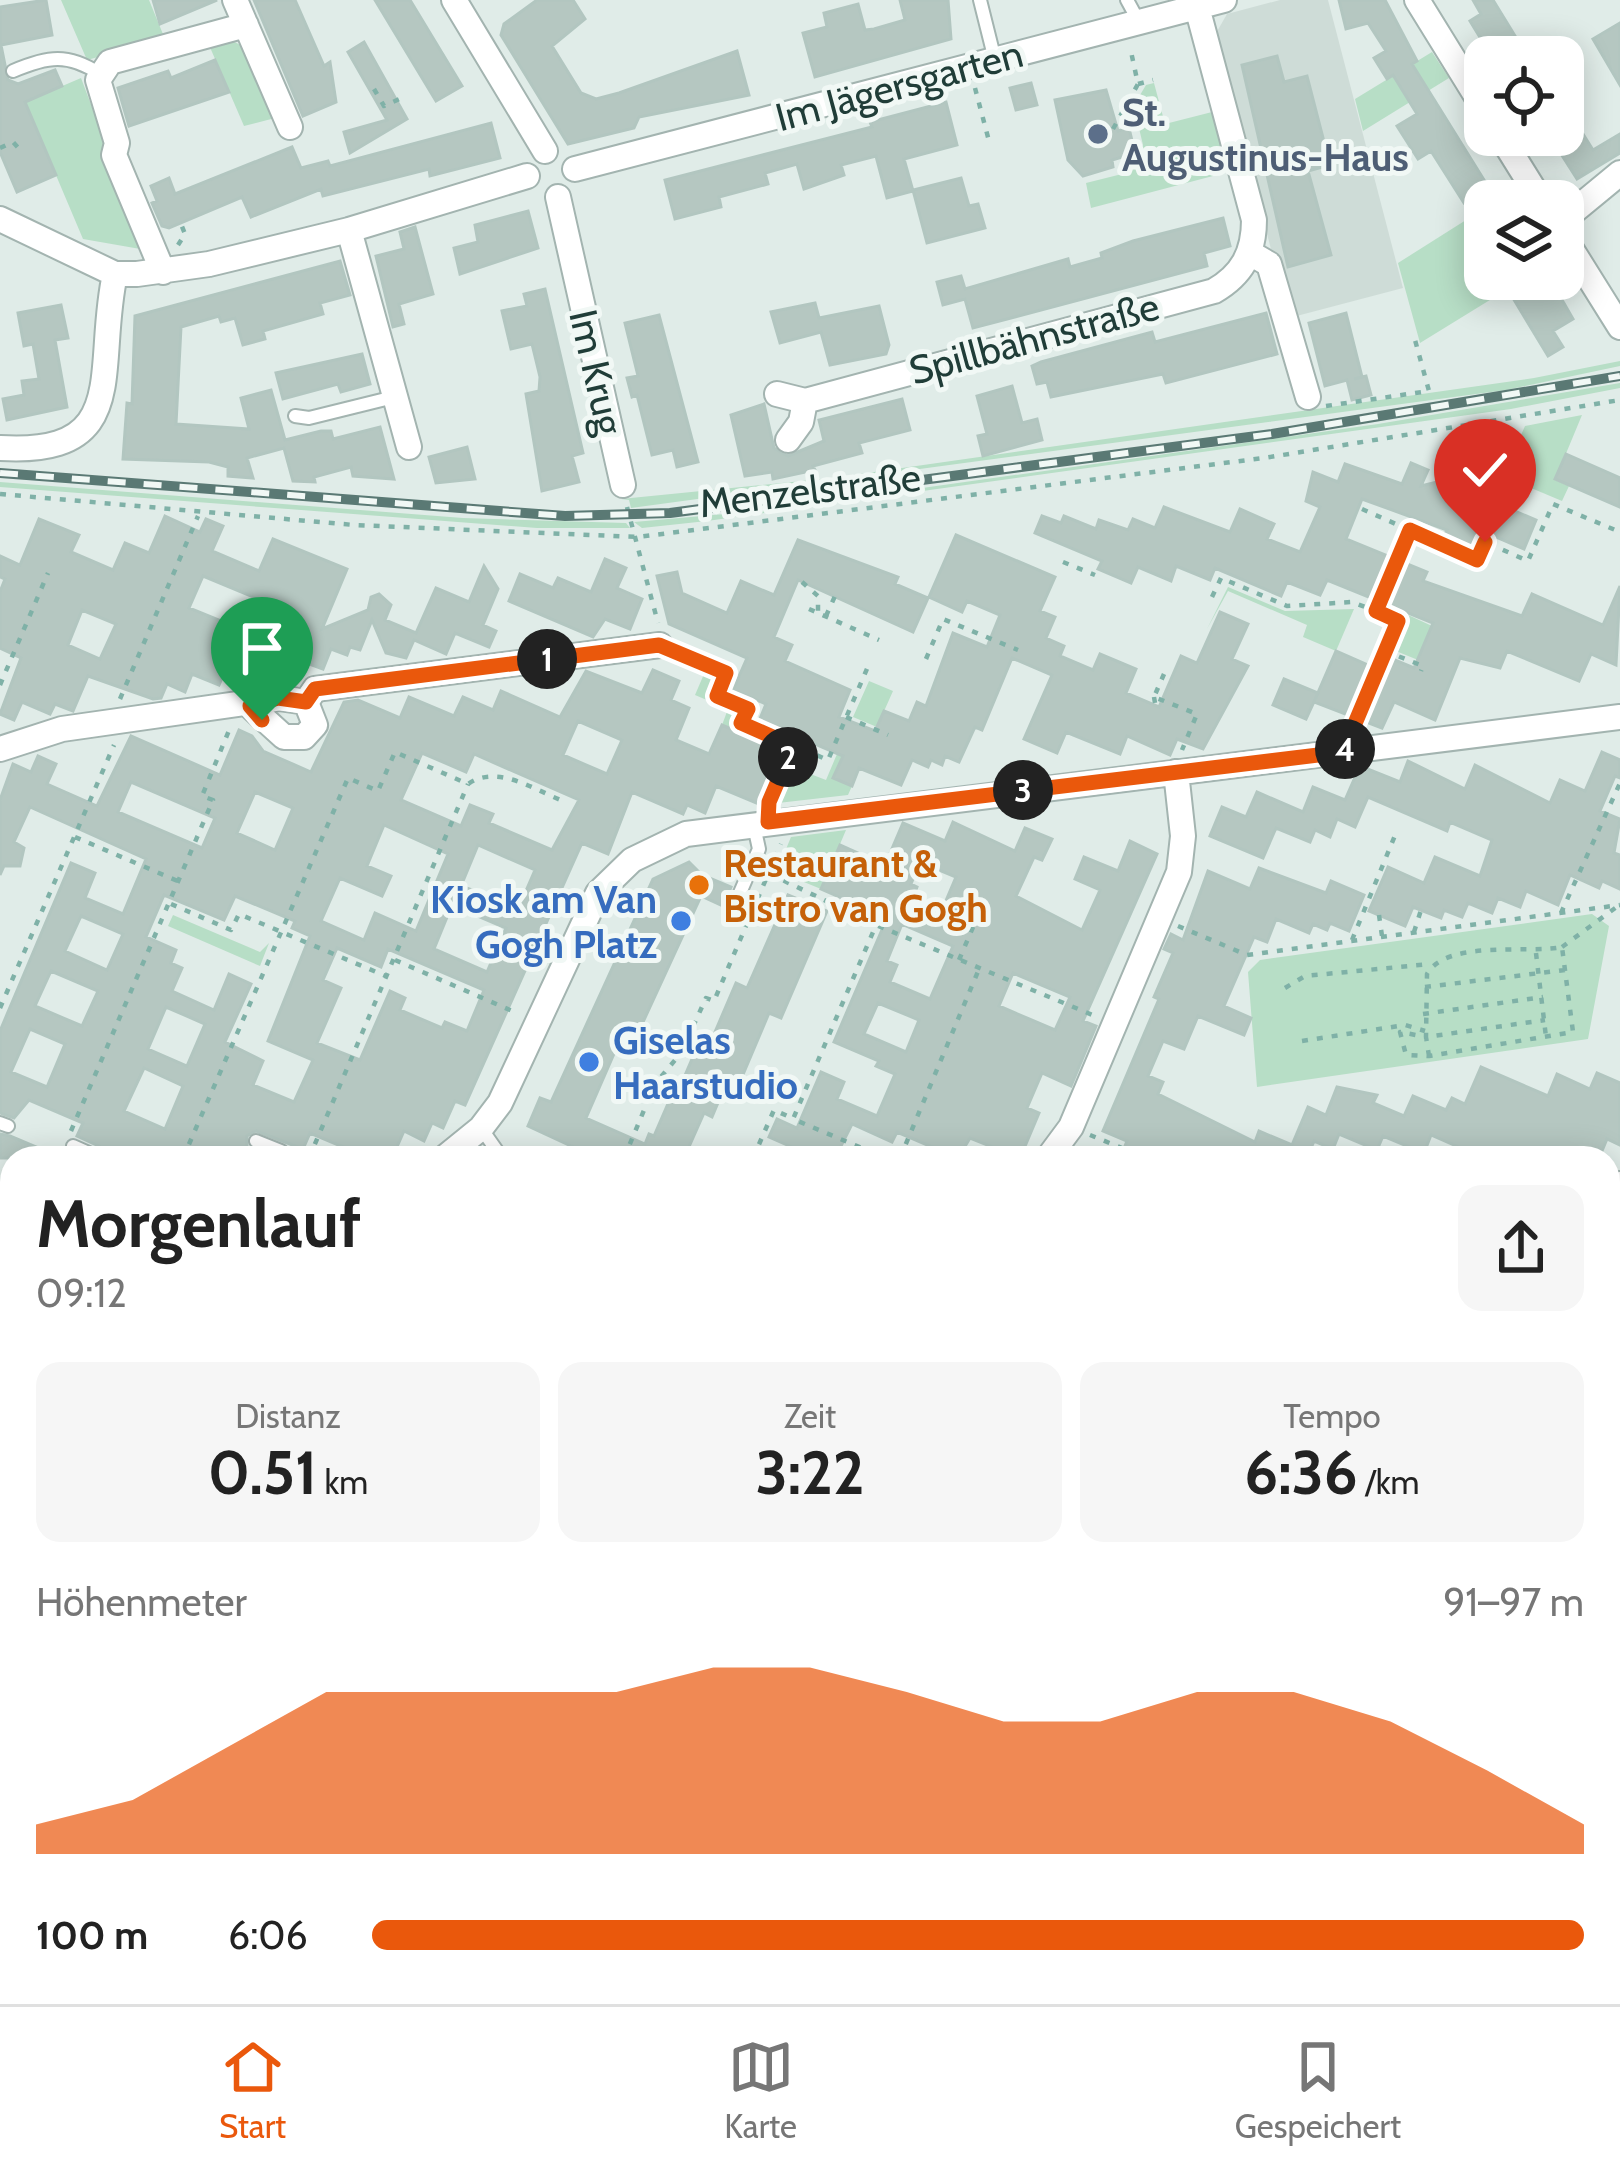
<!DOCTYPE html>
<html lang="de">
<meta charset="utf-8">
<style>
:root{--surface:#fff;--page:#f6f6f6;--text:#222;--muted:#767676;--line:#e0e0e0;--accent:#ea580c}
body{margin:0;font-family:Cabin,sans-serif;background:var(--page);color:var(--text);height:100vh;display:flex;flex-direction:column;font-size:45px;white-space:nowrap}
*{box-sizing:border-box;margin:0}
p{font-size:39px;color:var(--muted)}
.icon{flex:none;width:66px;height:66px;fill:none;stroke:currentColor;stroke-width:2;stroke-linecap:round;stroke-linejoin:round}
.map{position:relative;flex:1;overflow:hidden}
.details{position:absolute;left:0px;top:1146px;width:1620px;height:858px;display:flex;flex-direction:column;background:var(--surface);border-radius:36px 36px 0 0;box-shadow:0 6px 30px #0003}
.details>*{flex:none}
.controls{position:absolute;left:1464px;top:36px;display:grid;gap:24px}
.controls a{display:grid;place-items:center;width:120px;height:120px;border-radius:24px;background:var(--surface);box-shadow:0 6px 30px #0003;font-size:60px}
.pin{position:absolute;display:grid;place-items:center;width:102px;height:102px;color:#fff;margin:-123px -51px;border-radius:50% 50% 50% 0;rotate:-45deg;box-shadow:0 0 12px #0007}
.pin .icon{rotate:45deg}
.km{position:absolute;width:60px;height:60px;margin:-30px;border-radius:50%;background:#222;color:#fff;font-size:33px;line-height:60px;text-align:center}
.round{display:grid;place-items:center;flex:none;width:126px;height:126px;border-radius:24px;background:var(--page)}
.headline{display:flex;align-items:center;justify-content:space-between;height:204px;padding:0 36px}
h1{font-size:66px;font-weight:700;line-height:90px}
.figures{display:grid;grid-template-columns:repeat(3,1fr);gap:18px;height:204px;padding:12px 36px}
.figures div{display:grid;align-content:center;border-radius:24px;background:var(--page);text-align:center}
.figures b{font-size:60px;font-weight:700}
.figures small{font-size:33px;font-weight:400}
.figures p{font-size:33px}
.chart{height:336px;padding:24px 36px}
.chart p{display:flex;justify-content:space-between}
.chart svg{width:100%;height:216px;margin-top:12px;fill:var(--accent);opacity:.7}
ul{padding:0 36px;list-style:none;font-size:39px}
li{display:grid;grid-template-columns:192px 144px 1fr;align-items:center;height:90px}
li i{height:30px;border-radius:15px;background:var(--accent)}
.menu{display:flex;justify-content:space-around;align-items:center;height:168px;border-top:3px solid var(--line);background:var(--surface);font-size:33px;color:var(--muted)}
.menu a{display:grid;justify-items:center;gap:6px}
.menu .current{color:var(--accent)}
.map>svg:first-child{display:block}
</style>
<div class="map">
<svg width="1620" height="2004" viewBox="0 0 1620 2004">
<rect width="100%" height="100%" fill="#e0ece8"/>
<!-- built -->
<path fill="#cedcd7" d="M1280 0H1328L1403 288 1289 318 1215 35 1227 14Z"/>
<!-- green -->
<path fill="#b7dec6" d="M61 0H149L165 39 87 60Z
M228 39 251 50 279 117 244 126 209 45Z
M1432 52 1449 78 1363 131 1355 99Z
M81 78 146 250 83 239 25 102Z
M1154 83 1165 124 1216 111 1232 171 1091 208 1086 183 1126 173 1143 145 1138 124 1127 117 1146 85Z
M1485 208V279H1524L1420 343 1398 263Z
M1620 361V366L1506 390 631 508 629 500 621 499 832 478 1534 378Z
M1620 383V388L1511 409 707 521 642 528 634 522 759 511 1378 424Z
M1582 415 1555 480 1569 486 1562 501 1503 476 1525 426Z
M0 482 463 518 626 523 630 528H537L0 487Z
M1228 587 1285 611 1354 609 1336 651 1303 637 1307 625 1228 591 1207 629Z
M1406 614 1432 626 1418 660 1391 649Z
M671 654 716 678 709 696 740 710 734 724 747 735 722 725 728 709 695 695 704 674 668 659Z
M869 681 893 691 877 727 853 717Z
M851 721 857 724 834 778 852 786 848 795 778 803 792 767 826 780Z
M846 830 821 889 777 871 791 837Z
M1592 914 1609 926 1588 1039 1257 1087 1248 972 1260 960Z
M173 915 260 952 269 943 260 966 168 926Z
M12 1496V1862L0 1864V1498Z
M70 1992H735L737 2004H74Z"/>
<!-- building -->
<path fill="#b5c7c1" stroke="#b2c6c0" stroke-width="3" fill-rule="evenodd" d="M46 0 52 35 1 45 8 80 18 84 55 70 62 86 25 102 56 175 17 192 0 152V7Z
M153 0H217L160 24Z
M254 0H295L324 66 330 62 336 102 303 116Z
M375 0H410L462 86 436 101Z
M537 0H573L585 19 552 46 581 93 596 99 619 93 737 51 749 95 639 117 634 128 568 144 501 35 504 24Z
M900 0H948L951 39 815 77 803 33 827 27 824 13 858 4 865 30 874 29 905 20Z
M1339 0H1385L1417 61 1412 64 1489 188 1464 203 1431 151 1418 159 1397 126 1417 114 1393 75 1387 79 1374 58 1386 51 1368 23 1346 29Z
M1473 0H1493L1528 57H1492L1470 21 1481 14Z
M1620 23V85L1593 39Z
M364 42 407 119 350 153 344 132 387 120 348 52Z
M1277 56 1284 82 1307 76 1330 165 1308 171 1331 255 1288 267 1242 65Z
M215 60 229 92 129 126 118 88 168 71 171 78Z
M1031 83 1037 105 1016 110 1010 88Z
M1106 90 1118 131 1129 128 1133 145 1129 155 1112 160 1113 167 1083 176 1068 160 1055 100Z
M946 102 957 145 904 159 913 191 887 198 876 156 841 165 844 175 804 189 797 164 765 173 768 184 719 197 721 207 675 219 665 180 872 127 870 122Z
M1563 102 1593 150 1620 134V153L1577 179 1549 135H1563Z
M491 123 500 158 430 176 429 169 323 196 321 189 251 217 242 197 169 228 162 226 152 203 157 201 151 186 169 178 175 194 292 147 301 168 328 161 330 166Z
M961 178 969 206 978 204 985 228 927 243 913 190Z
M528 211 538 248 460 274 454 248 478 242 475 225Z
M1223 218 1230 246 1204 253 1207 266 973 328 965 299 943 305 937 282 961 276 965 289 1068 259 1070 267 1102 258 1101 253 1133 241Z
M415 227 433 294 399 304 404 324 393 327 376 256 404 249 400 232Z
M340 261 350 295 320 303 323 314 263 331 265 339 243 345 235 318 221 322 219 316 181 327 176 424 249 429 241 398 271 390 285 440 321 431H331L333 439 380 427 394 479 353 476 351 467 314 477 315 482 293 481 284 448 247 458 253 478 228 476V467L209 462 123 459 127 403 132 404 135 316Z
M1544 279H1550L1573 319 1553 331 1563 347 1548 356 1513 298Z
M545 289 583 453 572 456 579 482 542 491 526 394 539 391 540 377 532 344 511 349 502 311 527 306 524 294Z
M815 303 819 318 879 306 889 345 886 354 830 365 821 332 780 343 771 312Z
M61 305 68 338 55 340 67 407 7 420 3 399 24 395 22 381 39 379 33 344 24 346 18 313Z
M1266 313 1277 354 1166 383 1163 374 1051 397 1047 382 1037 384 1032 366 1041 362 1152 332 1155 342Z
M1346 313 1362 377 1354 379 1366 376 1371 395 1352 400 1347 380 1325 386 1309 323Z
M659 315 698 462 677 467 673 450 652 455 637 395 632 397 627 378 638 376 625 323Z
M362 354 370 384 341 392 338 384 283 399 276 373Z
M1012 386 1022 423 1037 419 1042 440 983 456 978 436 987 434 977 396Z
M902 399 910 430 859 443 862 453 813 466 815 470 773 479 772 472 745 476 731 415 764 404 774 448 788 456 824 441 819 420Z
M467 447 475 479 436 483 429 457Z
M1566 454 1620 478V507L1555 479Z
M1411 463 1428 470 1421 486 1461 476 1470 478 1473 486 1515 498 1510 509 1536 520 1524 549 1480 530 1473 548 1445 534 1447 530 1362 499 1346 539 1427 572 1423 581 1522 616 1532 594 1603 625 1620 586 1616 665 1591 654 1579 681 1507 651 1500 668 1460 658 1435 720 1394 702 1382 728 1314 702 1336 651 1384 672 1390 658 1414 668 1433 623 1327 580 1320 595 1287 582 1281 596 1215 568 1210 580 1176 566 1171 581 1138 567 1131 583 1098 569 1102 561 1035 533 1042 516 1061 523 1064 516 1096 529 1099 520 1128 530 1133 519 1155 528 1164 507 1230 532 1240 509 1274 524 1267 539 1300 552 1320 507 1306 501 1313 472 1338 482 1345 464 1402 484Z
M165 516 200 532 206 519 223 526 212 551 259 571 273 539 347 569 322 629 368 610 371 597 379 594 391 605 385 620 416 633 436 588 469 602 484 566 498 589 483 625 496 631 489 647 455 633 446 654 414 640 406 658 386 653 372 620 360 650 350 647 347 655 331 649 323 669 304 662 300 672 286 666 283 674 251 660 243 678 225 671 219 685 192 674 185 692 167 684 161 698 153 699 88 676 73 711 55 704 50 714 22 702 14 720 0 714 21 658 0 648V592L5 579 0 577V556L20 565 39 519 79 535 71 552 113 570 125 543 149 553ZM203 576 256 598 243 630 189 608ZM82 610 116 624 100 659 68 645Z
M956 535 1055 577 1040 611 1055 617 1046 638 1064 646 1060 656 1093 670 1100 654 1136 669 1126 693 1159 707 1181 656 1197 663 1220 612 1248 624 1232 659 1248 666 1203 749 1177 739 1170 755 1127 736 1120 754 1066 732 1057 753 1024 739 1052 675 1012 658 982 730 975 727 959 762 945 756 942 765 931 760 928 767 912 760 901 785 859 768 852 786 833 778 843 756 792 734 759 804 716 786 705 813 687 805 683 814 632 792 608 854 582 843 465 1105 455 1101 443 1128 432 1123 424 1141 404 1131 392 1158 374 1151 369 1158 310 1133 303 1149 256 1131 247 1136V1146L267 1158H110L105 1149 77 1136 83 1123 29 1100 14 1118 0 1113V1031L71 863 95 873 85 898 123 914 146 859 30 807 14 842 24 848 20 866H4L0 875V800L13 764 31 772 38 756 56 764 47 784 97 806 131 736 220 775 239 730 252 736 263 751 311 772 344 702 358 700 400 718 409 697 454 716 463 697 493 710 501 691 560 717 586 671 642 693 653 670 679 681 671 700 689 708 676 740 709 754 722 725 752 738 766 704 733 690 747 658 669 624 657 576 677 572 682 593 727 613 741 581 774 595 798 540 898 577 895 584 928 598 913 632 798 580 774 637 792 645 785 661 850 690 839 717 875 731 884 711 909 721 917 702 926 706 953 633 987 647 1000 615 967 601 962 612 929 597ZM578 721 622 740 607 774 563 755ZM422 753 466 772 474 754 579 800 552 850 489 823 493 814 470 805 461 826 401 800ZM131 782 215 818 202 848 118 812ZM255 792 293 808 275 850 237 833ZM384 825 448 854 416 931 375 913 364 940 321 921 340 878 382 896 391 876 367 866ZM478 845 535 870 519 907 461 886ZM164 895 224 920 235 896 295 921 292 928 310 936 268 1041 313 1060 294 1102 253 1085 263 1061 225 1042 251 984 229 974 214 1010 172 991 182 968 171 963 176 950 146 937ZM452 905 506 928 487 972 434 949ZM81 916 123 934 107 970 65 951ZM337 948 381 967 388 949 484 990 467 1031 445 1022 442 1028 400 1010 405 998 390 991 360 1060 317 1043 341 988 323 980ZM51 971 98 991 82 1026 35 1006ZM166 1007 205 1024 187 1066 148 1049ZM30 1029 65 1044 47 1087 11 1072ZM144 1068 183 1086 165 1129 124 1111Z
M605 559 626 568 617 588 642 599 630 629 605 619 593 637 509 601 520 574 553 588 558 578 591 592Z
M1284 679 1318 693 1306 719 1273 705Z
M1602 752 1620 760V778L1615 776 1600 811 1620 819 1614 853 1620 855V889L1602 881 1599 888 1570 875 1558 905 1526 891 1520 907 1498 898 1492 913 1468 903 1462 917 1444 910 1441 918 1413 907 1405 926 1369 911 1388 867 1424 883 1435 857 1480 876 1492 840 1450 822 1447 831 1368 797 1355 827 1337 819 1330 837 1315 830 1310 842 1276 828 1263 858 1210 836 1222 807 1246 817 1257 792 1303 812 1313 787 1345 800 1360 766 1400 782 1408 761 1465 789 1475 765 1550 803 1560 780 1585 791Z
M953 822 1015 851 1025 828 1052 839 1042 860 1034 857 1016 896 1082 930 1100 890 1075 879 1084 857 1118 871 1130 841 1157 854 1083 1021 1096 1026 1071 1086 1042 1073 1027 1108 1039 1113 1020 1158 970 1138 958 1158 897 1132 892 1142 852 1124 835 1158H817L769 1137 777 1119 797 1128 821 1072 844 1082 837 1099 877 1116 895 1074 876 1066 879 1061 834 1042 887 918 821 889 840 845 885 865 903 823 945 841ZM920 862 956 877 942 910 913 898 917 887 911 884ZM902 924 953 946 930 999 890 982 897 965 887 961ZM1013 973 1070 997 1055 1030 999 1006ZM878 1003 919 1020 906 1052 864 1034Z
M689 862 702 875 731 887 723 906 701 896 632 1046 620 1040 586 1118 645 1144 649 1134 654 1136 670 1099 674 1101 701 1038 712 1039 736 983 747 988 788 895 827 911 781 1018 769 1013 736 1091 725 1086 712 1117 704 1113 684 1158H597L528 1126 540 1098 551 1102 653 879Z
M1259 868 1326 893 1331 881 1364 895 1349 931 1330 923 1327 930 1313 924 1309 933 1276 919 1267 942 1254 937 1224 1006 1251 1018 1244 1035 1198 1016 1184 1049 1163 1041 1148 1076 1163 1082 1158 1094 1255 1142 1259 1131 1292 1145 1308 1107 1326 1115 1337 1087 1377 1095 1373 1103 1404 1116 1413 1096 1446 1110 1452 1098 1465 1104 1481 1067 1548 1096 1557 1074 1590 1089 1597 1073 1620 1083V1145L1607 1139 1599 1158 1576 1151 1573 1158H1470L1472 1153 1431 1135 1424 1153 1383 1136 1377 1150 1339 1134 1333 1149 1314 1141 1307 1158 1290 1151 1292 1158H1120L1127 1141 1103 1131 1159 999 1154 997 1173 953 1164 949 1171 934 1183 940 1208 871 1250 889Z
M0 1134 10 1136 62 1158H0Z"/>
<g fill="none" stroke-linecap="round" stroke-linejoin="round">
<!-- service casing -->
<g stroke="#a3b4b0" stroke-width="16">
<path id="service" d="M980 0 995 60
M1127 0 1139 22
M13 71C48 56 68 53 100 74
M295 416 309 418 394 397
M733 909 759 849 754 826
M0 1123 8 1126
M481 1128 502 1158
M256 1141 281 1151V1158
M73 1146 100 1158"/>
</g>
<!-- minor casing -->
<g stroke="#a3b4b0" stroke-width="28">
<path id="minor" d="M235 0 290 127
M454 0 545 151
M1417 0 1485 110
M1500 135 1541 201
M575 169 1224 0
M558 197 623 485
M0 219 115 274H137L209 264 349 230 527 176
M1563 220 1620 173
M349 230 409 447
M1563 236 1620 327
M1250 253 1269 264 1308 397
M163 272 114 155 117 143 98 80 110 62 246 25
M777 394 805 401 801 422 788 440
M805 401 1214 291C1242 275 1254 253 1254 220L1197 7
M0 448C133 456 94 370 115 274
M306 702 315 689 660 645
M0 749 62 729 279 698 306 702 315 725 304 737H284L250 706
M444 1158 481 1128 500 1103 598 893 632 860 686 834 1620 717
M1048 1158 1071 1127 1179 872 1183 836 1176 772
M1608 1188 1620 1184
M0 1218 12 1217"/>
</g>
<!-- path -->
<path stroke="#7fb1a7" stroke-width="4.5" stroke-dasharray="6 9" stroke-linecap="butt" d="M1138 84 1153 80
M975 88 989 141
M374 89 384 106 406 96
M1113 129 1138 84 1130 47
M0 148 13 142 23 153
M178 245 185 234 181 224
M1326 406 1429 391 1415 340
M0 494 354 525 638 537 1264 458 1620 400
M627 507 658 623
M1362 509 1477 560 1485 542 1528 561 1553 504 1620 532
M1063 562 1095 575
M802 582 818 596V613
M1212 597 1221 578 1287 606 1352 602 1373 610
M809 609 879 640
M826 616 835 596
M1385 651 1423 666 1421 671
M677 652 726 673 717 696 748 709 741 723 828 760 869 664
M926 659 943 619 1018 650
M1164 674 1154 697 1197 714 1182 750
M256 679 288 601
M0 685 48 573
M1154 697 1156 709
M120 699 198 516
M846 717 888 735
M1352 730 1398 621 1376 611 1409 532
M769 801 793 746
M75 837 180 882
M770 874 876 925 1095 1016
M171 904 231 930 239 914 388 977
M1561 913 1620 783
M1379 915 1382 936
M1178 926 1247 955 1620 905
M1414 932 1421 910
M1352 940 1396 833
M1562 947 1618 906
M1536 953 1546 1037
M395 960 517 1013
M959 960 985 899
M1425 987 1565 970
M1285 988 1305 976 1430 964
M0 1008 114 745
M1423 1014 1543 997
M1302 1041 1405 1025 1425 1031
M1429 1056 1426 1037 1400 1032 1406 1055 1429 1056 1573 1032 1562 947C1529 954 1447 939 1427 974L1426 1037 1545 1020
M71 1131 213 800 202 796 230 728
M1090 1135 1146 1158
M183 1158 348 778 378 791 395 752 468 784C497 764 533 789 563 801
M309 1158 468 784
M624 1158 655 1084 681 1053 706 998 714 1001 781 844
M753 1158 774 1110 792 1118
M870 1158 864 1149 793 1119 876 925
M900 1158 979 969
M1372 1158H1382
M0 1342 12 1340
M0 1451 6 1492
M1608 1472 1620 1474
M0 1493 12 1491
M0 1621 12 1610
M0 1732 12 1728
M0 1762 12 1785
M0 1805 12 1801
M165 1992 176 2004
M320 1992 331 2004
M440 1992V2004
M465 1992 466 2004
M496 1992V2004
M649 2004 652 1992
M1321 2004 1327 1992"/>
<!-- service -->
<use href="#service" stroke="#fff" stroke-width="12"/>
<!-- minor -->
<use href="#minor" stroke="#fff" stroke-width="24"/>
<!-- rail casing -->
<g stroke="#5a7974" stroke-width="10">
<path id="rail" d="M0 473 565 516 670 513 1272 434 1620 376"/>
</g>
<!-- rail -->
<use href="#rail" stroke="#f1f8f5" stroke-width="6" stroke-dasharray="18" stroke-linecap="butt"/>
</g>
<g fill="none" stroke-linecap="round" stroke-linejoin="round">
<!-- route casing -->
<g stroke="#fff" stroke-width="24">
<path id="route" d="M262 720 250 706 278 698 306 702 315 689 659 645 726 673 717 696 748 709 741 723 793 746 769 802 768 822 1343 752 1398 621 1376 611 1410 530 1477 560 1485 542"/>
</g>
<!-- route -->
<use href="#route" stroke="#ea580c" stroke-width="15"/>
</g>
<!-- markers -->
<circle fill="#5c6f8a" stroke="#f1f8f5" stroke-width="4.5" cx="1098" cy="134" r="12"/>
<circle fill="#e8710a" stroke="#f1f8f5" stroke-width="4.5" cx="699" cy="885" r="12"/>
<g fill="#3f7fe0" stroke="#f1f8f5" stroke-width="4.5">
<circle cx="681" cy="921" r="12"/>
<circle cx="589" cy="1062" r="12"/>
</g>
<g text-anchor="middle" stroke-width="10" stroke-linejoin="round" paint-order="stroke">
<!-- street labels -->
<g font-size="39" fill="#203d38" stroke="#f1f8f5">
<text transform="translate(899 85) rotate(-15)" y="14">Im Jägersgarten</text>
<text transform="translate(1034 338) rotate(-15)" y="14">Spillbähnstraße</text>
<text transform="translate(597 372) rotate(77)" y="14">Im Krug</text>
<text transform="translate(810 490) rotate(-7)" y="14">Menzelstraße</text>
</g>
<!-- service labels -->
<g font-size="39" font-weight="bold" fill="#4e5e75" stroke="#f1f8f5" text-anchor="start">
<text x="1122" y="126">St.<tspan x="1122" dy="45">Augustinus-Haus</tspan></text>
</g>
<!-- food labels -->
<g font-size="39" font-weight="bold" fill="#c56008" stroke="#f1f8f5" text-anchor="start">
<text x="723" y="877">Restaurant &amp;<tspan x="723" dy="45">Bistro van Gogh</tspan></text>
</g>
<!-- shop labels -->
<g font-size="39" font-weight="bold" fill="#366cbe" stroke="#f1f8f5" text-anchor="end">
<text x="657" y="913">Kiosk am Van<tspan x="657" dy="45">Gogh Platz</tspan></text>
<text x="613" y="1054" text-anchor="start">Giselas<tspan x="613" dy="45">Haarstudio</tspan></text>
</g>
</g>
</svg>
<div class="controls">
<a><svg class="icon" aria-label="locate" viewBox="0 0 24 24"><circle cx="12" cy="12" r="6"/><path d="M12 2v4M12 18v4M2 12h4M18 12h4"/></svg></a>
<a><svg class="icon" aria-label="layers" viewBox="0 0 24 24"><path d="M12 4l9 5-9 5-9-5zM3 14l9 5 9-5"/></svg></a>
</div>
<div class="pin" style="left:262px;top:720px;background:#1e9e55"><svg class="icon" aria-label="arrive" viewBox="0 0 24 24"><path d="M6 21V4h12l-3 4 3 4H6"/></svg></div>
<div class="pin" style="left:1485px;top:542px;background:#d93025"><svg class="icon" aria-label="check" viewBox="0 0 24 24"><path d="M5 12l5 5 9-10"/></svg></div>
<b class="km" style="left:547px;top:659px">1</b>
<b class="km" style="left:788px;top:757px">2</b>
<b class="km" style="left:1023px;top:790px">3</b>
<b class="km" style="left:1345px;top:749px">4</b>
<section class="details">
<div class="headline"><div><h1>Morgenlauf</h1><p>09:12</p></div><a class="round"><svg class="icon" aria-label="share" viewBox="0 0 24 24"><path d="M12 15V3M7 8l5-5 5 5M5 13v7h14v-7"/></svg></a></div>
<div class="figures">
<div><p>Distanz</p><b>0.51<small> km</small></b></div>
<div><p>Zeit</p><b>3:22</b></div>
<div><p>Tempo</p><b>6:36<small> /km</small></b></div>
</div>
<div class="chart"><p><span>Höhenmeter</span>91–97 m</p>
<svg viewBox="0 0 160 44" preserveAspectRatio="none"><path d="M0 44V38L10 33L20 22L30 11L40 11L50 11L60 11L70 6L80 6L90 11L100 17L110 17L120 11L130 11L140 17L150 27L160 38V44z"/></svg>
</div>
<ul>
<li><b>100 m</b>6:06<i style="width:100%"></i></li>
</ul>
</section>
</div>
<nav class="menu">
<a class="current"><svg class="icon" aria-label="home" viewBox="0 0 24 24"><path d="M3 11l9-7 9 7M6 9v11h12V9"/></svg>Start</a>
<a><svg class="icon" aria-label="map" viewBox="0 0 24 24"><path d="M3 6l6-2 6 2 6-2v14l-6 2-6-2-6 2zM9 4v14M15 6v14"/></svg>Karte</a>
<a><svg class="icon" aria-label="saved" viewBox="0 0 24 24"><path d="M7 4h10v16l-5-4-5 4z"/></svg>Gespeichert</a>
</nav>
